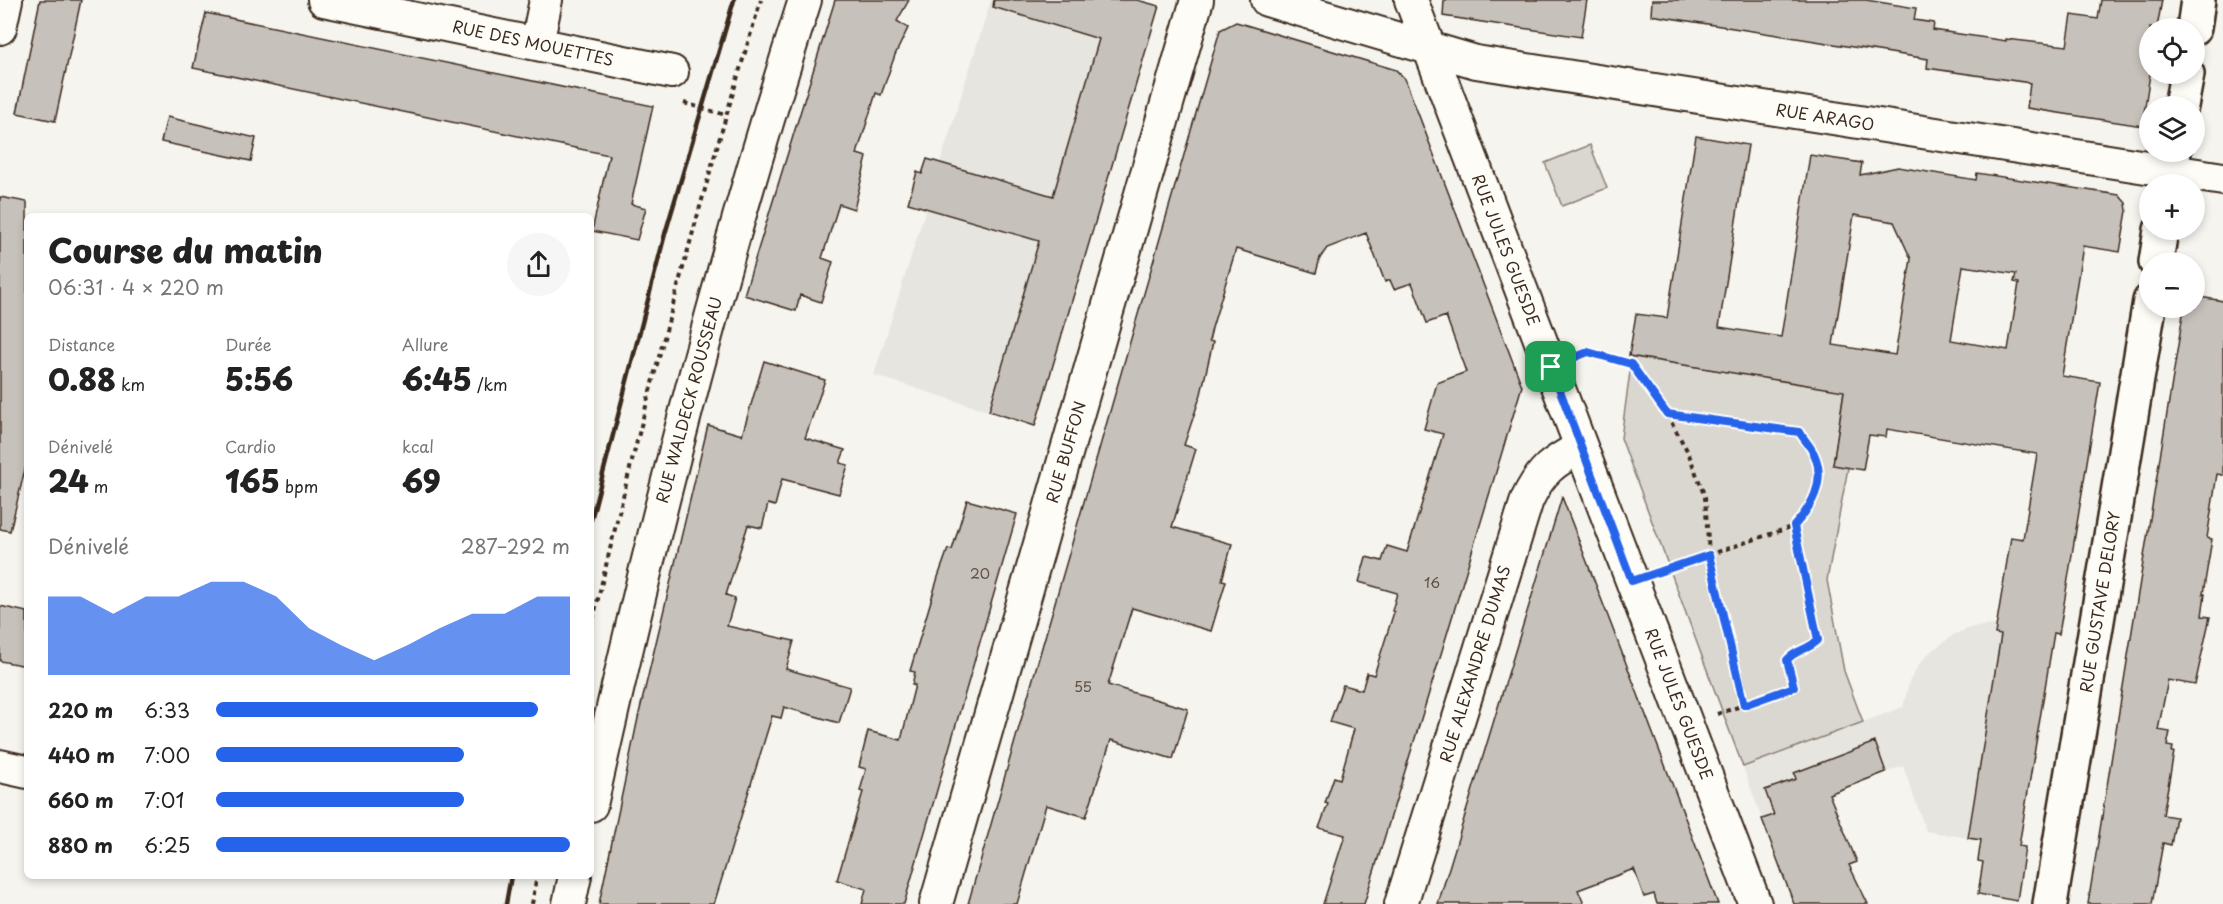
<!DOCTYPE html>
<html lang="fr">
<meta charset="utf-8">
<style>
:root{--surface:#fff;--page:#f6f6f6;--text:#222;--muted:#767676;--accent:#2563eb}
body{margin:0;font-family:"Playpen Sans",sans-serif;background:var(--page);color:var(--text);height:100vh;display:flex;flex-direction:column;font-size:22px;white-space:nowrap}
*{box-sizing:border-box;margin:0}
p{font-size:20px;color:var(--muted)}
.icon{flex:none;width:33px;height:33px;fill:none;stroke:currentColor;stroke-width:2;stroke-linecap:round;stroke-linejoin:round}
.map{position:relative;flex:1;overflow:hidden}
.panel{position:absolute;left:24px;top:213px;width:570px;height:666px;display:flex;flex-direction:column;background:var(--surface);border-radius:9px;box-shadow:0 3px 9px #0003}
.panel>*{flex:none}
.fabs{position:absolute;left:2139px;top:18px;display:grid;gap:12px}
.fabs a{display:grid;place-items:center;width:66px;height:66px;border-radius:50%;background:var(--surface);box-shadow:0 3px 9px #0003;font-size:30px}
.pin{position:absolute;display:grid;place-items:center;width:51px;height:51px;color:#fff;margin:-26px;border-radius:12px;box-shadow:0 3px 9px #0006}
.round{display:grid;place-items:center;flex:none;width:63px;height:63px;border-radius:32px;background:var(--page)}
.head{display:flex;align-items:center;justify-content:space-between;height:102px;padding:0 24px}
h1{font-size:33px;font-weight:800;line-height:45px}
.figures{display:grid;grid-template-columns:repeat(3,1fr);gap:9px;height:102px;padding:6px 24px}
.figures div{display:grid;align-content:center}
.figures b{font-size:30px;font-weight:800}
.figures small{font-size:16px;font-weight:400}
.figures p{font-size:16px}
.chart{height:168px;padding:12px 24px}
.chart p{display:flex;justify-content:space-between}
.chart svg{width:100%;height:108px;margin-top:6px;fill:var(--accent);opacity:.7}
ul{padding:0 24px;list-style:none;font-size:20px}
li{display:grid;grid-template-columns:96px 72px 1fr;align-items:center;height:45px}
li i{height:15px;border-radius:8px;background:var(--accent)}
.map>svg:first-child{display:block}
</style>
<div class="map">
<svg width="2223" height="904" viewBox="0 0 2223 904">
<rect width="100%" height="100%" fill="#f5f4ee"/>
<filter id="ink" filterUnits="userSpaceOnUse"><feTurbulence type="fractalNoise" baseFrequency=".0167" numOctaves="2"/><feDisplacementMap in="SourceGraphic" scale="12" xChannelSelector="R" yChannelSelector="G"/><feConvolveMatrix kernelMatrix="1 2 1 2 8 2 1 2 1" color-interpolation-filters="sRGB"/></filter>
<g filter="url(#ink)">
<!-- built -->
<path fill="#e7e5df" d="M991 0H1137L1035 426 874 375Z
M2034 472 2084 479 2059 634H2054L2019 846 1926 831 1903 766 1762 819 1743 767 1903 707 1910 680 1918 666 1929 653 1955 634 1973 627 1997 625 2011 537 2023 539Z"/>
<!-- green -->
<path fill="#dad6d0" stroke="#8a8077" stroke-width="1.5" d="M1590 145 1607 188 1562 206 1545 163Z
M1632 357 1844 390 1833 465 1848 468 1827 580 1844 671 1863 722 1743 767 1621 438Z"/>
<!-- building -->
<path fill="#c7c1bb" stroke="#3b2a1e" stroke-width="1.5" fill-rule="evenodd" d="M40 0H81L55 121 17 113Z
M835 0H909L897 21 908 28 895 55 881 95 876 93 857 154 867 157 854 209 839 204 822 258 833 262 821 302 800 295 796 311 744 295Z
M994 0H1137L1159 6 1035 426 989 411 1039 241 908 203 917 172 922 174 927 159 1053 196 1099 39 993 7Z
M1444 0H1587L1581 37 1443 16Z
M1652 0H1866L1916 8 1914 20 1934 23 1933 30 2006 41V39L2067 46 2072 15 2098 19 2101 0H2162L2157 28H2150V74L2142 126 2027 108 2030 83 1927 68 1928 59 1651 15Z
M206 13 653 106 631 204 646 208 637 240 592 231 609 155 193 68Z
M1236 22 1396 70 1405 79 1522 386 1441 654 1364 904H1323L1345 835 1319 828 1328 804 1325 803 1334 777 1340 779 1354 729 1330 722 1343 685 1362 690 1367 673 1374 675 1394 612 1392 611 1397 593 1359 582 1366 557 1382 561 1387 546 1407 552 1443 434 1424 429 1437 383 1466 372 1446 316 1427 323 1412 283 1394 289 1390 280 1385 282 1366 233 1327 248 1320 258 1316 273 1236 249 1212 328 1209 341 1213 342 1201 394 1184 445 1196 449 1172 527 1232 544 1222 580 1226 581 1211 631 1132 608 1108 685 1188 709 1173 759 1111 740 1086 817 1046 805 1017 904H968L1220 30Z
M167 117 256 138 251 161 161 142Z
M1696 136 1748 145 1719 327 1781 337 1810 155 1862 163 1860 175 1898 167 1976 180 1977 173 2119 195 2126 203 2127 211 2120 252 2083 246 2062 376 2100 382 2062 616 2059 634 2054 633 2019 846 2025 847 2017 901 1978 894 1983 862 1978 861 1981 840 1968 838 2001 635 1995 634 2011 537 2023 539 2037 454 1887 429 1886 437 1869 435 1863 470 1833 465 1844 391 1629 356 1636 314 1667 318ZM1854 215 1894 222 1911 259 1895 355 1833 345ZM1963 266 2016 274 2014 282 2019 283 2008 350 1951 340Z
M0 197 27 202V461L10 531 0 529Z
M2194 296 2223 301V475L2217 474 2207 538 2212 539 2203 594H2205L2202 616 2210 617 2195 685 2168 680 2158 730 2170 732 2167 746 2173 747 2172 752H2174L2163 815 2176 817 2171 845 2163 843 2152 904H2088L2184 308H2194Z
M764 361 825 380 805 438 845 450 840 463 848 465 839 494 782 479 775 506 768 504 762 528 748 525 726 595 735 598 727 626 794 641 786 669 850 687 839 723 784 707 781 718 772 716 714 904H599L638 718 708 425 742 435Z
M1562 497 1634 684 1718 904H1657L1654 894 1644 897 1634 869 1578 890 1584 904H1438Z
M967 500 1017 514 904 904H862L866 889 837 880 863 792 860 791 866 769 859 767 868 731 901 740 915 685H912L915 672 910 671 938 577 948 549 952 550Z
M0 606 27 612V666L0 661Z
M1875 742 1886 772 1829 794 1857 862 1849 865 1868 904H1794L1762 819 1774 815 1765 790 1796 779 1794 773Z"/>
<g fill="none" stroke-linecap="round" stroke-linejoin="round">
<!-- minor casing -->
<g stroke="#3b2a1e" stroke-width="36">
<path id="minor" d="M324 0 672 72
M1267 0 1476 62 2223 179
M1411 0 1755 904
M0 28 6 0
M537 44 546 0
M0 766 27 772
M591 805C651 534 720 265 805 0
M569 904 575 876
M936 904 1197 0
M1401 904 1527 500C1541 470 1553 462 1581 447"/>
</g>
<!-- tertiary casing -->
<g stroke="#3b2a1e" stroke-width="38">
<path id="tertiary" d="M2194 28 2198 0
M2181 106 2187 74
M2169 184 2174 152
M2156 262 2161 230
M2050 904 2150 301"/>
</g>
<!-- path -->
<path stroke="#3b2a1e" stroke-width="4" stroke-dasharray="4.5 4.5" stroke-linecap="butt" d="M684 103 726 115
M1579 355 1588 352 1631 364 1667 414 1799 432C1804 439 1812 448 1815 456 1826 483 1811 507 1794 526L1661 571
M1667 415 1688 452 1705 497 1709 555 1744 705 1794 687 1787 660C1796 649 1809 650 1818 640L1794 526
M591 628C641 417 697 208 761 0
M1717 714 1744 705
M532 904 537 876"/>
<!-- minor -->
<use href="#minor" stroke="#fdfcf7" stroke-width="32"/>
<!-- tertiary -->
<use href="#tertiary" stroke="#fdfcf7" stroke-width="33"/>
<!-- rail -->
<path stroke="#3b2a1e" stroke-width="4.5" d="M591 520 665 234 734 0
M506 904 511 876"/>
</g>
</g>
<g fill="none" stroke-linecap="round" stroke-linejoin="round" filter="url(#ink)">
<!-- route casing -->
<g stroke="#fff" stroke-width="12">
<path id="route" d="M1588 352 1631 364 1667 414 1799 432C1804 439 1812 448 1815 456 1826 483 1811 507 1794 526L1818 640C1809 650 1796 649 1787 660L1794 687 1744 705 1709 555 1632 581 1551 367Z"/>
</g>
<!-- route -->
<use href="#route" stroke="#2563eb" stroke-width="8"/>
</g>
<g text-anchor="middle" stroke-width="6" stroke-linejoin="round" paint-order="stroke">
<!-- number labels -->
<g font-size="14" fill="#5e5045">
<text x="980" y="579">20</text>
<text x="1432" y="588">16</text>
<text x="1083" y="692">55</text>
</g>
<!-- street labels -->
<g font-size="16" fill="#3b2a1e" stroke="#fdfcf7">
<text transform="translate(533 43) rotate(12)" y="6">RUE DES MOUETTES</text>
<text transform="translate(1825 117) rotate(9)" y="6">RUE ARAGO</text>
<text transform="translate(1506 250) rotate(69)" y="6">RUE JULES GUESDE</text>
<text transform="translate(689 400) rotate(-75)" y="6">RUE WALDECK ROUSSEAU</text>
<text transform="translate(1066 452) rotate(-74)" y="6">RUE BUFFON</text>
<text transform="translate(2100 602) rotate(-81)" y="6">RUE GUSTAVE DELORY</text>
<text transform="translate(1475 664) rotate(-73)" y="6">RUE ALEXANDRE DUMAS</text>
<text transform="translate(1679 704) rotate(69)" y="6">RUE JULES GUESDE</text>
</g>
</g>
</svg>
<div class="fabs">
<a><svg class="icon" aria-label="locate" viewBox="0 0 24 24"><circle cx="12" cy="12" r="6"/><path d="M12 2v4M12 18v4M2 12h4M18 12h4"/></svg></a>
<a><svg class="icon" aria-label="layers" viewBox="0 0 24 24"><path d="M12 4l9 5-9 5-9-5zM3 14l9 5 9-5"/></svg></a>
<a>+</a>
<a>−</a>
</div>
<div class="pin" style="left:1551px;top:367px;background:#1e9e55"><svg class="icon" aria-label="arrive" viewBox="0 0 24 24"><path d="M6 21V4h12l-3 4 3 4H6"/></svg></div>
<section class="panel">
<div class="head"><div><h1>Course du matin</h1><p>06:31 · 4 × 220 m</p></div><a class="round"><svg class="icon" aria-label="share" viewBox="0 0 24 24"><path d="M12 15V3M7 8l5-5 5 5M5 13v7h14v-7"/></svg></a></div>
<div class="figures">
<div><p>Distance</p><b>0.88<small> km</small></b></div>
<div><p>Durée</p><b>5:56</b></div>
<div><p>Allure</p><b>6:45<small> /km</small></b></div>
</div>
<div class="figures">
<div><p>Dénivelé</p><b>24<small> m</small></b></div>
<div><p>Cardio</p><b>165<small> bpm</small></b></div>
<div><p>kcal</p><b>69</b></div>
</div>
<div class="chart"><p><span>Dénivelé</span>287–292 m</p>
<svg viewBox="0 0 160 44" preserveAspectRatio="none"><path d="M0 44V12L10 12L20 19L30 12L40 12L50 6L60 6L70 12L80 25L90 32L100 38L110 32L120 25L130 19L140 19L150 12L160 12V44z"/></svg>
</div>
<ul>
<li><b>220 m</b>6:33<i style="width:91%"></i></li>
<li><b>440 m</b>7:00<i style="width:70%"></i></li>
<li><b>660 m</b>7:01<i style="width:70%"></i></li>
<li><b>880 m</b>6:25<i style="width:100%"></i></li>
</ul>
</section>
</div>
